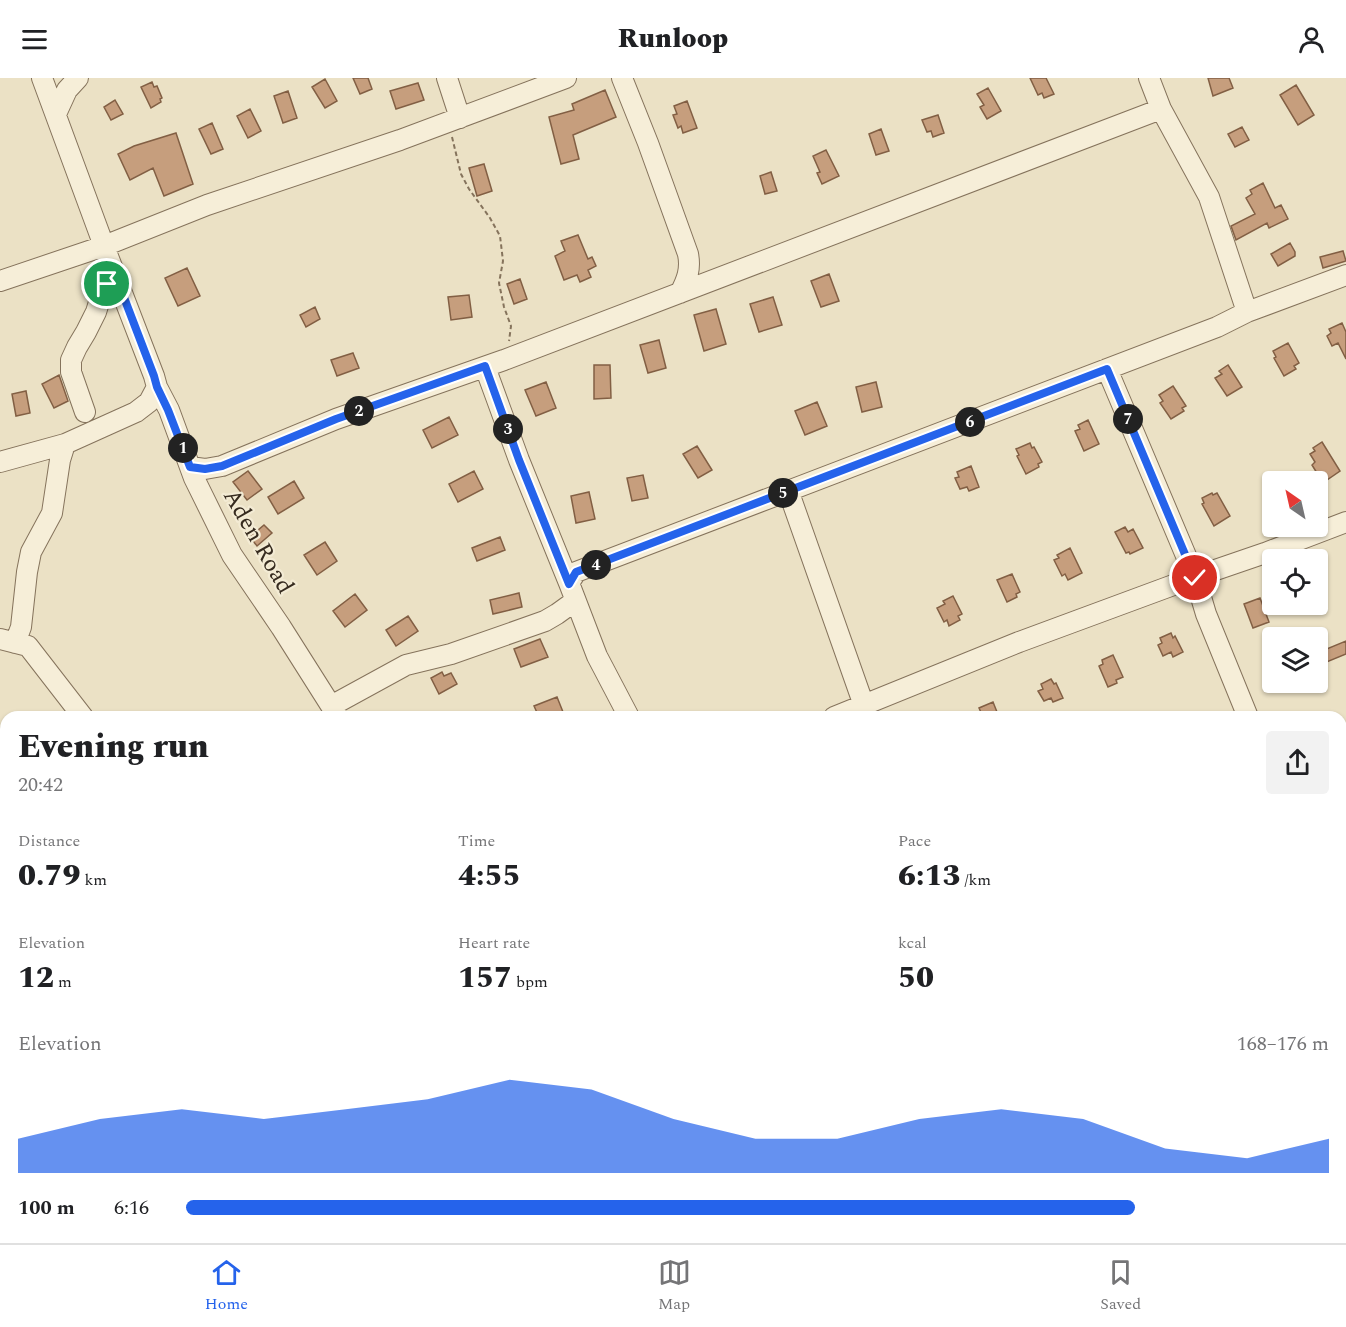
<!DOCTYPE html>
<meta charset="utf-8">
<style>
:root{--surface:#fff;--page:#f2f2f2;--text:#202124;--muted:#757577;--line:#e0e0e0;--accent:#2563eb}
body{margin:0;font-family:Spectral,serif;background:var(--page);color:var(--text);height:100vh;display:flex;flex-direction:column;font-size:22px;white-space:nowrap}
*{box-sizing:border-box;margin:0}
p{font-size:20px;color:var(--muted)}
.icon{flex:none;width:33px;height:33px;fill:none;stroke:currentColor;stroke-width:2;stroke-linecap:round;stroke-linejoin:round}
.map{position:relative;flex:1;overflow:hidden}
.drawer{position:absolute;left:0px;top:633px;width:1347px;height:532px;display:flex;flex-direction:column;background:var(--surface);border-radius:18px 18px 0 0;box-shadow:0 2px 4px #0004}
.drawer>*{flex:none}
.needle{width:39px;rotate:326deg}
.buttons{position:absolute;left:1262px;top:393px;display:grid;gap:12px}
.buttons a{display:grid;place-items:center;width:66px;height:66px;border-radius:6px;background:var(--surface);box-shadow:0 2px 4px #0004;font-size:30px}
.pin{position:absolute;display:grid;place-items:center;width:51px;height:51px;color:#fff;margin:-26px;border:3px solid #fff;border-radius:50%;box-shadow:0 2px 6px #0007}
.km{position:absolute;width:30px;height:30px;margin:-15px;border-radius:50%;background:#222;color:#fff;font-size:16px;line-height:30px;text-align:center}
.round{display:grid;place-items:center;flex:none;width:63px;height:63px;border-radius:6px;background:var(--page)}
.head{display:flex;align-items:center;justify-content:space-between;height:102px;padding:0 18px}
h1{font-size:33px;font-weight:800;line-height:45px}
.figures{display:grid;grid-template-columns:repeat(3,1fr);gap:9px;height:102px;padding:6px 18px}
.figures div{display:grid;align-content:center}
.figures b{font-size:30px;font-weight:800}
.figures small{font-size:16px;font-weight:400}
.figures p{font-size:16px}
.chart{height:168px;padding:12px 18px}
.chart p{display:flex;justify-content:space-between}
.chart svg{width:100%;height:108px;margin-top:6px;fill:var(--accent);opacity:.7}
ul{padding:0 18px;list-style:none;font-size:20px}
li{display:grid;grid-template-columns:96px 72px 1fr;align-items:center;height:45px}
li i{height:15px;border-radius:8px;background:var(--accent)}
header{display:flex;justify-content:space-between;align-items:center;height:78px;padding:0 18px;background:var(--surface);font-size:27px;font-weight:800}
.tab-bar{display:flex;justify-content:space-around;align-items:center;height:84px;border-top:2px solid var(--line);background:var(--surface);font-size:16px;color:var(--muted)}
.tab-bar a{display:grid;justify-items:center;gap:3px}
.tab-bar .active{color:var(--accent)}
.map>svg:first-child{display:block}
</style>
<header><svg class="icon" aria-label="menu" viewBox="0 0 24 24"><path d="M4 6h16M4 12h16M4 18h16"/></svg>Runloop<svg class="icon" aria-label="person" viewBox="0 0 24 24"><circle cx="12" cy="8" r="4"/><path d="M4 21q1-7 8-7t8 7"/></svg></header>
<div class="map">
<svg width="1346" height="1165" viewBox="0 0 1346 1165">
<rect width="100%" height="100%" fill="#ebe1c5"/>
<!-- building -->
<path fill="#c69e7d" stroke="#825f44" stroke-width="1.5" d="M353 0H368L372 11 360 16Z
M1030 0H1046L1054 16 1044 20 1042 15 1038 17Z
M1208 0H1229L1233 10 1213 18Z
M325 1 337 23 325 30 312 9Z
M152 4 154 9 157 8 162 20 160 21 161 24 151 30 141 9Z
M418 5 424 22 396 31 390 13Z
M1296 7 1314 37 1298 47 1280 17Z
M988 10 1001 33 987 41 980 29 984 27 977 16Z
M605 12 616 39 573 57 579 81 561 86 549 39 574 32 572 26Z
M288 13 297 40 283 45 274 18Z
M115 22 123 36 111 42 104 29Z
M687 23 697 50 683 55 681 48 678 50 673 37 677 36 674 28Z
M250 31 261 53 248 60 237 38Z
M938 37 944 55 933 59 931 53 927 54 922 42Z
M212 45 223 71 211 76 199 51Z
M1242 49 1249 62 1235 69 1228 56Z
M881 51 889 73 876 77 869 56Z
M176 55 193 106 164 118 153 90 130 102 118 76 134 68Z
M826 72 839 98 822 106 817 95 820 94 813 78Z
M484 86 492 113 477 118 469 90Z
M771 94 777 113 765 116 760 98Z
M1263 105 1275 130 1281 127 1288 141 1269 150 1267 145 1236 162 1231 148 1255 136 1246 120 1252 116 1250 112Z
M578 157 588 181 592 179 596 188 588 192 591 199 580 204 577 197 564 202 555 178 565 173 561 163Z
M1290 165 1295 174V178L1278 188 1271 176Z
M1343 173 1346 183 1323 190 1320 179Z
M187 190 200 218 178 228 165 200Z
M829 196 839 223 821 229 811 203Z
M520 201 527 221 514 226 507 206Z
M469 217 472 239 451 242 448 219Z
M773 219 782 247 759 254 750 226Z
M315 229 320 241 306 249 300 237Z
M716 231 726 266 704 273 694 237Z
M1342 245 1346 254V281L1338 265 1332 268 1327 258 1331 255 1329 251Z
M659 262 666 290 648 295 640 267Z
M1288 265 1299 285 1294 288 1296 291 1284 298 1274 280 1276 279 1273 273Z
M353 275 359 290 337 298 331 282Z
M594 287H610L611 320 594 321Z
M1228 287 1242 309 1227 318 1215 300 1222 296 1219 293Z
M59 297 68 323 54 330 42 306Z
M546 304 556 330 536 338 525 312Z
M876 304 882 329 862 334 856 309Z
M1173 308 1186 328 1182 330 1184 333 1171 341 1160 325 1163 323 1159 317Z
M26 313 30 335 16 338 12 316Z
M817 324 827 348 805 357 795 333Z
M449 339 458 357 432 370 423 352Z
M1088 342 1099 366 1084 373 1075 353 1080 351 1078 347Z
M1322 364 1340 393 1327 402 1324 397 1320 400 1312 387 1315 384 1310 376 1315 373 1313 370Z
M1030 365 1032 370 1034 369 1042 384 1038 386 1039 389 1026 396 1017 378 1019 377 1016 371Z
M697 368 712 392 698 400 683 376Z
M971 388 979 409 969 413 967 409 960 411 955 400 959 399 957 394Z
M248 393 262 411 247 422 233 404Z
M474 393 483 411 458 424 449 406Z
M643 397 648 420 632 423 627 400Z
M294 403 304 420 278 436 268 419Z
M589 414 595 441 576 445 571 418Z
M1212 415 1213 417 1217 415 1230 438 1214 448 1202 426 1204 425 1202 420Z
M264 447 272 455 257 468 250 459Z
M1125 449 1128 454 1133 451 1143 470 1130 476 1129 474 1126 475 1115 454Z
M500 459 505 472 477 483 472 470Z
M325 464 337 483 317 497 304 477Z
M1070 470 1082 495 1068 502 1065 496 1062 498 1054 482 1059 480 1057 477Z
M1012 496 1020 514 1016 516 1017 519 1007 524 997 502Z
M519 515 522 529 493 536 490 522Z
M355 516 367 532 345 549 333 533Z
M953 518 962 536 958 538 960 542 949 548 947 542 944 544 937 530 945 526 943 523Z
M1260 520 1269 544 1253 550 1244 526Z
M408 538 418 553 396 568 386 552Z
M1171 555 1173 560 1175 558 1183 574 1173 579 1171 574 1163 578 1158 567 1162 565 1160 560Z
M540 561 548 579 521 589 514 571Z
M1346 563V576L1317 588V575Z
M1113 577 1123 599 1116 602 1117 605 1108 609 1099 588 1103 586 1102 582Z
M442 594 444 598 451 595 457 606 439 616 431 600Z
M1051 601 1054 606 1056 605 1063 620 1053 624 1051 620 1044 623 1038 613 1043 611 1041 606Z
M557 619 565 639H539L534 628Z
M993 624 999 639H983L979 630Z"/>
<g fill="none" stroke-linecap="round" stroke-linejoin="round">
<!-- minor casing -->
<g stroke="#85735c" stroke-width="22">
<path id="minor" d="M42 0 104 168 154 298 157 309 169 332 194 400 232 477 281 549 338 639
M447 0 460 40
M622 0 648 65 688 176C691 191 687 202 680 215
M1149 0 1161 31 1209 119 1247 234
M56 36 67 12 78 0
M0 203 104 168 207 127 400 62 566 0
M485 289 519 382 569 505
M1107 291 1195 499 1206 536 1248 639
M85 334 71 294V282L77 269 86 254 96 234 101 218 115 196
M0 384 65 366 136 334 149 324 157 309
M190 389 205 391 222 388 336 341 504 282 1161 31
M788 412 868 639
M0 561 28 568 83 639
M15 565 21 549 27 494 31 474 52 435 60 382 65 366
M331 628 406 587 451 576 545 543 557 536 575 523
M629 639 597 578 569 505 576 494 1217 249 1247 234 1346 197
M834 639 1019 564 1195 499 1265 475 1346 444
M1341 677 1346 675
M1341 794 1346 795
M0 849 6 846
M0 928 6 942
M1341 976 1346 984
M0 1010 6 1008
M1341 1043 1346 1040
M1341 1093 1346 1101
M342 1160 350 1165
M430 1160 433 1165
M925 1160 928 1165
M1076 1160 1083 1165
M1302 1160 1306 1165
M104 1165 117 1160
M168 1165 170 1160
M1040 1165 1044 1160"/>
</g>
<!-- path -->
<path stroke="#85735c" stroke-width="2" stroke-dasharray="4.5 3" stroke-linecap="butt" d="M452 59 461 96 469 111 490 140 500 158 503 183 499 205 504 229 511 248 509 263
M1344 693 1346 708
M1346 712 1345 724 1346 735
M1341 846 1346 852
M1195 1160 1202 1165"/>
<!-- minor -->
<use href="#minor" stroke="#f6eed8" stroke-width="20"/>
</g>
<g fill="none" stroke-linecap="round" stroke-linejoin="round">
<!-- route casing -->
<g stroke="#fff" stroke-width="12">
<path id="route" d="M107 206 115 196 154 298 157 309 168 332 190 389 205 391 222 388 336 341 485 288 519 382 569 506 576 494 1107 291 1195 500"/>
</g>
<!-- route -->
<use href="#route" stroke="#2563eb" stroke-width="8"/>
</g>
<g text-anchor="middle" stroke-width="4.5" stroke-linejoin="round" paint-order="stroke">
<!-- street labels -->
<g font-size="24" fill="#362b1f" stroke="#f3ebd4">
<text transform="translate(259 463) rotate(60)" y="8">Aden Road</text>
</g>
</g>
</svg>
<div class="buttons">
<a><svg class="needle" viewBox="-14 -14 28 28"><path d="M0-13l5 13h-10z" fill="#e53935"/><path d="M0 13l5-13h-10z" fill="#757577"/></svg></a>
<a><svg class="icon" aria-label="locate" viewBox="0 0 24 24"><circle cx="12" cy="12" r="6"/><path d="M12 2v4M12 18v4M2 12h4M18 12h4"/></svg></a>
<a><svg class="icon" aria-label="layers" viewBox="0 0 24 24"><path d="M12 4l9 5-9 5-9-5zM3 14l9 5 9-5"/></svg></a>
</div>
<div class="pin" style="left:107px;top:206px;background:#1e9e55"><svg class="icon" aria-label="arrive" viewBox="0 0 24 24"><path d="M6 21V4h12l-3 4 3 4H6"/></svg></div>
<div class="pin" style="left:1195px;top:500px;background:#d93025"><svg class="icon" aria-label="check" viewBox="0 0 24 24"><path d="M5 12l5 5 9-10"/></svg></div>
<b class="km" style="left:183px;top:370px">1</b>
<b class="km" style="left:359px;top:333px">2</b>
<b class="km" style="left:508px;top:351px">3</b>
<b class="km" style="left:596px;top:487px">4</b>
<b class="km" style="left:783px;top:415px">5</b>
<b class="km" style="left:970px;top:344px">6</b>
<b class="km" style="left:1128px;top:341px">7</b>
<section class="drawer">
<div class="head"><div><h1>Evening run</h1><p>20:42</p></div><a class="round"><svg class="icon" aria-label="share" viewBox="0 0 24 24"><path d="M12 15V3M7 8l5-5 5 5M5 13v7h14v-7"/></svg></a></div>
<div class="figures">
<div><p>Distance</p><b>0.79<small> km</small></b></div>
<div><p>Time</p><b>4:55</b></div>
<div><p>Pace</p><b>6:13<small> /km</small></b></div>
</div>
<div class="figures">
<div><p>Elevation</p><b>12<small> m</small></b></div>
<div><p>Heart rate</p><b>157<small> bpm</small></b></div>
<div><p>kcal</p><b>50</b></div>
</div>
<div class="chart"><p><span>Elevation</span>168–176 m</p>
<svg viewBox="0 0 160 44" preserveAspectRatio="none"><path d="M0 44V30L10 22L20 18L30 22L40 18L50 14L60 6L70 10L80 22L90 30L100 30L110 22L120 18L130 22L140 34L150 38L160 30V44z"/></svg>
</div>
<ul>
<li><b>100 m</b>6:16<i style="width:83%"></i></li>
</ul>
</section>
</div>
<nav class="tab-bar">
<a class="active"><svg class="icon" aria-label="home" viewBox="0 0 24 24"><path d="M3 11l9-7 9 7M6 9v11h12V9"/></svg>Home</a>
<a><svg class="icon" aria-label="map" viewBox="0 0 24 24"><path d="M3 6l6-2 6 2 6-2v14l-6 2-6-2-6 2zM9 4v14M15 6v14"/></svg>Map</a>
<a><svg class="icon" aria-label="saved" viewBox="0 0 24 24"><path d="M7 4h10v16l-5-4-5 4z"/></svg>Saved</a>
</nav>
